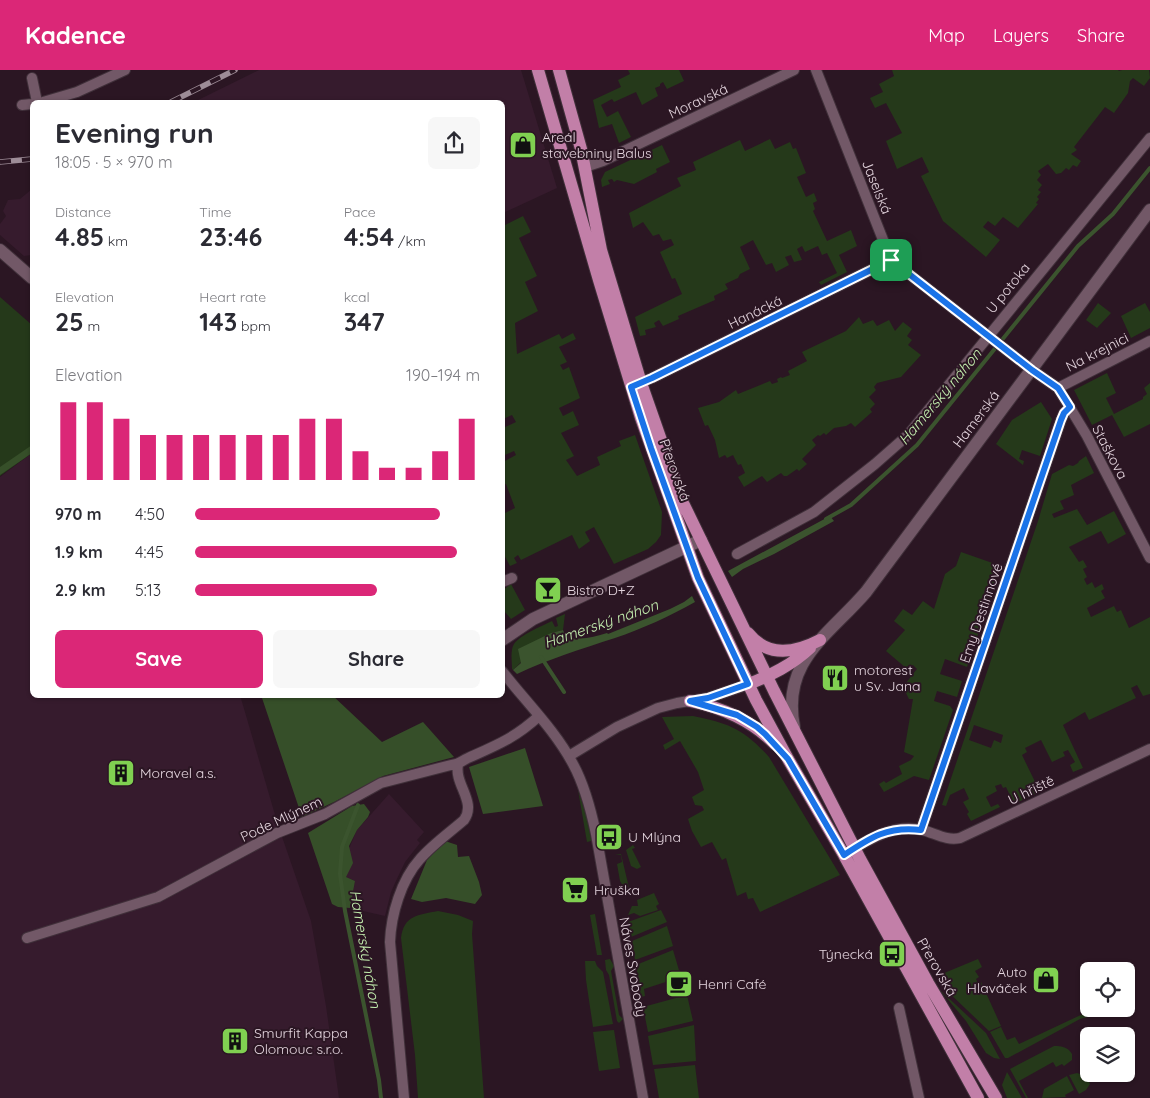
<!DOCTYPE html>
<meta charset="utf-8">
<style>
:root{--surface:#fff;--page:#f7f7f7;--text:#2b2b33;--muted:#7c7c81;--accent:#db2777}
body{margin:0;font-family:Quicksand,sans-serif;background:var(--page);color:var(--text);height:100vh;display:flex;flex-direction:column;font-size:19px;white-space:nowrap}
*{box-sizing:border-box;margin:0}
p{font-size:16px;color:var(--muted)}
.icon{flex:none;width:28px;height:28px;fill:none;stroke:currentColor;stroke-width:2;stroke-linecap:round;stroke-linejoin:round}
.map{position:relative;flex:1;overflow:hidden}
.side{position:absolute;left:30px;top:30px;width:475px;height:598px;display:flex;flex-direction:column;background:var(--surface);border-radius:8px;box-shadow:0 1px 4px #0004}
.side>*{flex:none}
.fabs{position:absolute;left:1080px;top:892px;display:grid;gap:10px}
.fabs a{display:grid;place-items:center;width:55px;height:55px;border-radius:8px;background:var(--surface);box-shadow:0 1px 4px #0004;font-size:25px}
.pin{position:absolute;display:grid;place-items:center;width:42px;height:42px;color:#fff;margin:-21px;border-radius:10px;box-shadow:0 2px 8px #0006}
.round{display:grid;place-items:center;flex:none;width:52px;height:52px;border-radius:8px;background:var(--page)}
.head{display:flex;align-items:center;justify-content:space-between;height:85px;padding:0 25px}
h1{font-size:28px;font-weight:800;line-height:38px}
.stats{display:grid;grid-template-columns:repeat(3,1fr);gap:8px;height:85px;padding:5px 25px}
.stats div{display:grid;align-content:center}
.stats b{font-size:25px;font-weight:800}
.stats small{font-size:14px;font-weight:400}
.stats p{font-size:14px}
.chart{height:140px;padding:10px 25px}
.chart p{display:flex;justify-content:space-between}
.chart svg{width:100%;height:90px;margin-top:5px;stroke:var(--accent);stroke-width:6}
.button{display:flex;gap:10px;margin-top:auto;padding:10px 25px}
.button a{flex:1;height:58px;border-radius:8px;background:var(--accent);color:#fff;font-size:20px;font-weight:800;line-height:58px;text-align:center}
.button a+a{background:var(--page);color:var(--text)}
ul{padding:0 25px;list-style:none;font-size:16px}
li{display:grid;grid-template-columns:80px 60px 1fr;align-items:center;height:38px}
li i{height:12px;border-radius:6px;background:var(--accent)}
header{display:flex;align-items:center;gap:30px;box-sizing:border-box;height:70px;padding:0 25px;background:var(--accent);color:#fff}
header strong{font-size:24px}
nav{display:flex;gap:28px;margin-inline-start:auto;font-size:18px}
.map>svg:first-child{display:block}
</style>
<header>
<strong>Kadence</strong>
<nav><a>Map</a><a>Layers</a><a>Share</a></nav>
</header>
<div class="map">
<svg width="1150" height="1028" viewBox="0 0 1150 1028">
<rect width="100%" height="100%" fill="#2b1623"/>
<!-- built -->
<path fill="#361b2d" d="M259 0H521L557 118 503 143 502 32H194Z
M32 119V185L24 186 0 165V154L6 146 3 141 8 130 20 129Z
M32 383V625H240L278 755 311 851 326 936 339 1028H0V407Z
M389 724 424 762 417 770 420 773 405 792 395 813 391 822 385 846 350 838 355 811 346 807 344 790 357 760Z"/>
<!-- green -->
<path fill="#25391a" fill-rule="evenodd" d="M628 0H679L684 11 667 19 663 12 660 14V16L655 18 658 26 642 35 636 22 614 32 612 29 601 35 607 47 618 41 631 67 619 73 612 54 599 58 593 30 621 17 618 10 630 4Z
M892 0H1118L1119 1 1122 0H1149L1150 8 1144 16 1133 8 1130 11 1128 23 1114 43 1105 37 1074 77 1077 80 1071 84 1081 91 1077 97 1073 95 1069 100 1066 98 1061 103 1056 104 1048 94 1038 101 1041 105 1037 110 1042 115 1038 120 1041 122 1037 127 1039 129 1036 133 1038 134 1018 158 1003 147 995 156 988 151 983 157 1000 170 986 187 943 151 921 106 929 102 922 87 897 99 886 71 902 63 886 33 875 38 870 28 883 22 879 14 894 6Z
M770 69 775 79 790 72 793 79 796 78 806 103 797 107 806 127 814 123 817 131 813 133 815 139 813 141 827 171 851 160 857 176 839 185 847 202 821 215 819 212 837 203 827 183 822 185 818 176 805 182 802 176 797 179 802 190 794 192 791 185 785 187 789 195 776 202 772 193 766 195 753 170 740 177 750 199 740 204 738 208 725 214 728 219 714 226 715 230 678 246 679 249 663 256 659 250 654 253 656 257 645 260 646 265 640 266 635 247 682 224 675 208 672 209 660 182 674 175 671 169 663 171 659 164 653 166 643 152 633 158 629 143 681 116 677 108 696 100 693 92 740 70 745 81Z
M662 75 670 92 656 99 657 102 634 114 617 110 614 112 612 109 608 110 610 114 602 117 601 110 605 102Z
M523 146 531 162 519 168 537 206 525 212 538 241 515 253 517 284 559 264 562 269 573 263 576 269 559 277 567 292 560 295 563 300 569 297 580 328 559 338 563 346 573 341 579 355 561 363 574 386 566 390 577 406 600 395 597 387 621 376 619 371 635 365 662 442 661 465 656 472 648 479 614 494 594 457 585 462 590 471 579 479 572 465 521 490 518 485 514 488 517 493 510 496 503 483V444L515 438 506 414 503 415V392L516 385 514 381 505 385 503 380V358L516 352 512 345 503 349V330L505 329 502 325 503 156Z
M0 227 32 255V383L0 406Z
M1098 233 1111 243 1097 258 1086 250Z
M1145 233 1150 242V258L1131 268 1121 246Z
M859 247 863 254 873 250 877 256 889 250 895 261 903 252 912 259 907 266 912 270 908 275 921 285 901 307 877 313 874 317 876 320 869 327 875 334 870 339 872 342 855 357 851 353 846 356 834 358 826 365 824 363 820 366 818 365 812 370 816 375 802 389 807 394 799 401 797 399 787 406H784L781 403 767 412 762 406 744 417 738 407 745 403 741 394 738 395 733 385 727 388 725 385 719 388 715 370 708 355 705 356 698 338 719 332 736 320 738 324 770 311 772 314 778 312 777 309 781 307 782 308 790 305 788 301 807 291 802 282 846 261Z
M1107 303 1116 323 1106 328 1114 344 1143 329V327L1147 324 1144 318 1150 313V354L1124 367 1112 345 1092 355 1074 320Z
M1041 332 1052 349 1040 386 1022 380 1019 389 1024 391 1023 395 996 374 1012 350Z
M1086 386 1094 403 1071 415 1074 425 1060 431 1064 439 1052 444 1054 448 1077 439 1087 455 1114 441 1126 464 1108 474 1101 461 1069 477 1079 492 1083 490 1087 497 1083 499 1087 507 1084 509 1087 515 1092 512 1095 518 1102 514 1104 519 1101 521 1105 528 1087 538 1091 547 1114 536 1117 542 1121 540 1129 558 1150 547V624L1143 626 1137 615 1131 618 1136 628 1089 650 1085 642 1063 655 1083 698 1073 702 1070 695 1075 692 1068 680 1063 682 1065 686 1052 692 1041 670 1025 678 1027 682 1022 685 1040 722 1014 734 1006 717 1003 718 1001 714 995 716 997 721 986 727 991 737 998 734 1000 737 971 751 967 744 969 742 963 732 969 729 964 718 950 725 946 736 942 735 1038 451 1052 404 1069 395 1073 396 1078 393 1079 391ZM974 655 1003 665 1001 673 994 670 991 678 969 670Z
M961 482 1001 496 967 597 945 589 940 604 962 611 957 627 937 621 934 631 950 636 953 640 929 710 914 706 884 722 879 714 884 711 886 713 902 704 899 696 911 690 914 686 904 682 913 629H909L903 617 902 618 917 599 913 595 906 598 886 581 905 560 894 551 903 539 912 545 923 531 934 539 945 504 956 496Z
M511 514 525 540 511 549 504 541 503 542V520Z
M565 544 563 560 551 563 513 600 512 599C512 592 510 580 514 574 520 565 542 556 552 551L555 557 558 556 556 548Z
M693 646C728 653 744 659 769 687L840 805 760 842 753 828 748 829 746 822 737 826 726 788 722 790 712 772 701 777 692 761 688 749 704 740 702 736 695 735 692 727 704 720 698 702 680 671 665 680 663 675 674 669 662 647Z
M578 720 586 744 591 769V771L587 772Z
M633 775 635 778 632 779 641 797 637 799 631 796 626 780Z
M621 784 630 822 628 827 629 819 622 820 623 816 620 811 617 794 622 792 621 785H615Z
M654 823 659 834 656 836 658 840 640 846 634 843 628 845 632 836H638L637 830Z
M661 840 667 852 631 867 628 852Z
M438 841 458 845 473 851 472 864 484 1028H418L415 985 401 868C404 845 418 845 438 841Z
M595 844 602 885H597L590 845Z
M667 856 673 876 635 890 632 871Z
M673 880 681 907 644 919 645 926 641 927 636 895Z
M610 889 614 896 611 901 619 945 623 949 619 953 617 951 609 905 606 900 605 890Z
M978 889 982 897 975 901 979 907 976 909 978 913 981 912 1001 956 989 961 945 919 937 906Z
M585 891H595L597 896 603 902 613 954 593 957 586 910Z
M940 920 986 963 1000 989 994 988 986 983 966 951Z
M687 925 693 951 648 962 643 937Z
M1084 934H1087L1089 939H1092C1093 947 1086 947 1080 949L1008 988H1005L990 962 1001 957 1007 970 1015 967 1019 974 1085 943 1082 935Z
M694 955 696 991 653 995 648 966Z
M1088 958 1100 959 1108 966H1090L1089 964 1084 976 1080 966 1084 959Z
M614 960 620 998 599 1001 593 962Z
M1054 976C1062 976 1068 977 1072 984V990L1064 996 1062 994 1056 997 1053 992 1019 1011 1028 1028H1026L1010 999Z
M695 995 699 1028H659L654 999Z
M1007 1002 1022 1028H1007L1002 1015Z
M1077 1003 1086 1006 1090 1014 1086 1020 1079 1024 1069 1005Z
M1067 1006 1074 1020 1065 1025 1066 1027 1042 1028 1044 1019Z"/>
<!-- forest -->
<path fill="#364f29" d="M32 375V383L0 405V397Z
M261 625H332L382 672 423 652 454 687 383 706 334 732 302 747Z
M525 678 543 736 483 744 469 697Z
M364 734 370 742 368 747 357 760 349 776 353 793 346 807 355 811 350 838 338 837 332 834 308 763 352 736Z
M445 771 457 775 458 787 469 786 479 812 482 825 475 834 446 828 422 832 411 829 427 790Z"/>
<!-- water -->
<path fill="#3b542e" d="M830 446 834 451 774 484 743 499 732 507 728 501Z
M692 526 695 532C670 546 642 559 615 568 581 579 549 589 517 604L513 600 521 593 518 579 551 563 563 560 565 565C578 572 593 567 607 563L608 564 670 539 684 532Z"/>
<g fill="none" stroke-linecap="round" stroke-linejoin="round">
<!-- stream -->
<path stroke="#3b542e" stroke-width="4" d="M826 449 851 435 917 375 1078 176 1113 144 1150 98
M541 587 564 622
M502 613 503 612
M358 735 342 777 340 804 345 841 379 1010 381 1028"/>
<!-- street casing -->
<g stroke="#40303a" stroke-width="12">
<path id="street" d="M816 0 891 190 1032 300 1058 318 1087 366 1150 488
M32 8 37 32
M43 32 77 22 125 0
M22 35 32 34
M585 97 603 91 794 0
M634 315 652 308 891 190
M1058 318 1150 271
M737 484 814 442 875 394 908 365 1150 68
M502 512 512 508
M502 601C526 632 555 660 573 694 585 716 591 740 596 764L643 1028
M569 686 617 657 658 638 677 633 708 628 749 614
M921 760 1061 350 1064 343 1070 337
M848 782C871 768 894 754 922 760 935 763 946 771 960 768L1150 679
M27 868 158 827 277 763 325 744 381 713 451 695C459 695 461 691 468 688 497 675 515 668 539 646
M899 938 919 1028
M404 1028 390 872C391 845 401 810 420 789 432 775 449 763 464 750 477 732 454 714 458 695"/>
</g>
<!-- secondary casing -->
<g stroke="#40303a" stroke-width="14">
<path id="secondary" d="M0 180 32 208
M502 570 533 549 701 470
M794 657C781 591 828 566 866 522L1150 140"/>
</g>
<!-- primary casing -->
<g stroke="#40303a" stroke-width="14">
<path id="primary" d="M538 0 599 210 641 348 698 508 756 630 788 689 844 785 978 1028
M559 0 581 79 601 180 641 313 683 433 774 621 860 789 928 913 996 1028
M748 563C768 588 795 583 820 570
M749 614C771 605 792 595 810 578
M690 631C723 638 751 650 775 674"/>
</g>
<!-- street -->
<use href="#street" stroke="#725867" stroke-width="10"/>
<!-- secondary -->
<use href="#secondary" stroke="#725867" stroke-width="12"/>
<!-- primary -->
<use href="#primary" stroke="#c27fa8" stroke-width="12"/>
<!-- rail casing -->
<g stroke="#9d8c97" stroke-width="5.5">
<path id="rail" d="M171 32 235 0
M0 92 32 89"/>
</g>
<!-- rail -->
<use href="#rail" stroke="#2b1623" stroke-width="4" stroke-dasharray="11" stroke-linecap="butt"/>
</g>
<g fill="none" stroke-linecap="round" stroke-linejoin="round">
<!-- route casing -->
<g stroke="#fff" stroke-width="10">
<path id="route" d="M891 190 1032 300 1058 318 1070 337 1064 343 1061 350 921 760C888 756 871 767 844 785L788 689 765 664 757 657 737 645 690 631 708 628 748 614 698 508 651 378 631 317 652 308Z"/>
</g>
<!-- route -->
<use href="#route" stroke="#1a73e8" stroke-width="6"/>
</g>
<!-- icons -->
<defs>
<g id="shop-square" transform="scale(1.4375)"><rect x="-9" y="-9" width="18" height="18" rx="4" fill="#80d051" stroke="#2b1623"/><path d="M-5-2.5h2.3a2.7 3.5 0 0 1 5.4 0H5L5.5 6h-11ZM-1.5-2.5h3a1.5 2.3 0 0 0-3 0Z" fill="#111"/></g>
<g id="bar-square" transform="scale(1.4375)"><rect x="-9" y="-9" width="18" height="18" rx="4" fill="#80d051" stroke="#2b1623"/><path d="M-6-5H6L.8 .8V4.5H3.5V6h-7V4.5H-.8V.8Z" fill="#111"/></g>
<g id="restaurant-square" transform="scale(1.4375)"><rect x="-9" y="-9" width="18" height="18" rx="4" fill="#80d051" stroke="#2b1623"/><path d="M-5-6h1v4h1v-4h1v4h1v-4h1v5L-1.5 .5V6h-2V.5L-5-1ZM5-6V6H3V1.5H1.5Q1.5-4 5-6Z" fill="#111"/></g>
<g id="building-square" transform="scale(1.4375)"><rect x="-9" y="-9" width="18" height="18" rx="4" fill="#80d051" stroke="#2b1623"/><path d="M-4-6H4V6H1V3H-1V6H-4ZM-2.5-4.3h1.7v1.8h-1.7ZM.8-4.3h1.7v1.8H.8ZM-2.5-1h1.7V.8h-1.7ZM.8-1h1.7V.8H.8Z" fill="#111"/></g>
<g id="bus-square" transform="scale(1.4375)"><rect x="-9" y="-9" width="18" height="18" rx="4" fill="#80d051" stroke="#2b1623"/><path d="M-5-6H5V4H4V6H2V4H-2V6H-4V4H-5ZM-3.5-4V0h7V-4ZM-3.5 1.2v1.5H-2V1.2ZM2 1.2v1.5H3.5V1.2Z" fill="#111"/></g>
<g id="supermarket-square" transform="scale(1.4375)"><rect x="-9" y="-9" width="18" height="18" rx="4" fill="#80d051" stroke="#2b1623"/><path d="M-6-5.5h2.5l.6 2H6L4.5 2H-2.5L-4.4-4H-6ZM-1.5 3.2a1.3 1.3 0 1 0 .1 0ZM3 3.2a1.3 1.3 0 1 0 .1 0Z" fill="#111"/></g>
<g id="cafe-square" transform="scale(1.4375)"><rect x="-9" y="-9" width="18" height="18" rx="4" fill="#80d051" stroke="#2b1623"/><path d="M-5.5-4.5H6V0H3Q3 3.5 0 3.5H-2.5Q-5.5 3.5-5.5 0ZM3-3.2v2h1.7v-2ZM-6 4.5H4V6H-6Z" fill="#111"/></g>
</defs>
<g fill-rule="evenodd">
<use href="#shop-square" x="523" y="75"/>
<use href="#bar-square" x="548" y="520"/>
<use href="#restaurant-square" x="835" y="608"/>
<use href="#building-square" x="121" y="703"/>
<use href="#bus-square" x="609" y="767"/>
<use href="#supermarket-square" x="575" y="820"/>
<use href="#bus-square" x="892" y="884"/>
<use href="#shop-square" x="1046" y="910"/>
<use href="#cafe-square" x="679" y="914"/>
<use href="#building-square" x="235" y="971"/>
</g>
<g text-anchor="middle" stroke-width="4" stroke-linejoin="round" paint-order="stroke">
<!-- street labels -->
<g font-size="14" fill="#e4d5de" stroke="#2b1623">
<text transform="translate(698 31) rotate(-25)" y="5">Moravská</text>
<text transform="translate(877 117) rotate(68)" y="5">Jaselská</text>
<text transform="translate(1008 218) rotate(-51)" y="5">U potoka</text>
<text transform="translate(755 242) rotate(-26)" y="5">Hanácká</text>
<text transform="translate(1097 282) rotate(-27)" y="5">Na krejnici</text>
<text transform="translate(976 349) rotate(-53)" y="5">Hamerská</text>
<text transform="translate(1110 382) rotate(62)" y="5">Staškova</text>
<text transform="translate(675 400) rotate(70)" y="5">Přerovská</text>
<text transform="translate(981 543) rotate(-71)" y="5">Emy Destinnové</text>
<text transform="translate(1031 720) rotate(-26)" y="5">U hřiště</text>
<text transform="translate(281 749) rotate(-25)" y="5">Pode Mlýnem</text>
<text transform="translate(633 897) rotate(80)" y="5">Náves Svobody</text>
<text transform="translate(937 897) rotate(60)" y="5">Přerovská</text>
</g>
<!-- poi labels -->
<g font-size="14" fill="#e4d5de" stroke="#2b1623" text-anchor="start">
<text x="542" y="72">Areál<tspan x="542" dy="16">stavebniny Balus</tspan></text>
<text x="567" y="525">Bistro D+Z</text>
<text x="854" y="605">motorest<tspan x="854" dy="16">u Sv. Jana</tspan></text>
<text x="140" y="708">Moravel a.s.</text>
<text x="628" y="772">U Mlýna</text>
<text x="594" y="825">Hruška</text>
<text x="873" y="889" text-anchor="end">Týnecká</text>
<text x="1027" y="907" text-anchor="end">Auto<tspan x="1027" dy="16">Hlaváček</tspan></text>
<text x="698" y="919">Henri Café</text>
<text x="254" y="968">Smurfit Kappa<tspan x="254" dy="16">Olomouc s.r.o.</tspan></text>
</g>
<!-- water labels -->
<g font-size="15" font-style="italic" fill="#c5f1b0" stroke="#2b1623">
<text transform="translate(940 327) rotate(-50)" y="5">Hamerský náhon</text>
<text transform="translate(601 554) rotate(-19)" y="5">Hamerský náhon</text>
<text transform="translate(365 879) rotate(80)" y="5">Hamerský náhon</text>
</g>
</g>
</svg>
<div class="fabs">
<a><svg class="icon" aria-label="locate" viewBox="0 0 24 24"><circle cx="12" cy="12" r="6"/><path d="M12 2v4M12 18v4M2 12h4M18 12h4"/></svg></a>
<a><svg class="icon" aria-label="layers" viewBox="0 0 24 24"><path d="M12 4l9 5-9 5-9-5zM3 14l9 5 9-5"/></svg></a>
</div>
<div class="pin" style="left:891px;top:190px;background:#1e9e55"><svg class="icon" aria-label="arrive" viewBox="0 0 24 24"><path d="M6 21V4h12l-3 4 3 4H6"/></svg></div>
<section class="side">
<div class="head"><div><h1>Evening run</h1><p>18:05 · 5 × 970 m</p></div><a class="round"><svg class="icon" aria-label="share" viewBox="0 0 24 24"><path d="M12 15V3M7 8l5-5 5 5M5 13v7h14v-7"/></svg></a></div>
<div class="stats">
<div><p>Distance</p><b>4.85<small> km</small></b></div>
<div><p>Time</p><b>23:46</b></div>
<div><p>Pace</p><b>4:54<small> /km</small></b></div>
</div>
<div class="stats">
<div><p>Elevation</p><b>25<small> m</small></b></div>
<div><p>Heart rate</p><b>143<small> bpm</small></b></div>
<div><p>kcal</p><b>347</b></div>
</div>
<div class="chart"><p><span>Elevation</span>190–194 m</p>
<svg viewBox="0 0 160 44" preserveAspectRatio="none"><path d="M5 44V6M15 44V6M25 44V14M35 44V22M45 44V22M55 44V22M65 44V22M75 44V22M85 44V22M95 44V14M105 44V14M115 44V30M125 44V38M135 44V38M145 44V30M155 44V14"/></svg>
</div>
<ul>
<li><b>970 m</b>4:50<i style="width:86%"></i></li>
<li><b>1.9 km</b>4:45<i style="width:92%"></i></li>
<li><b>2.9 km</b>5:13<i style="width:64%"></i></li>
</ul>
<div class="button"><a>Save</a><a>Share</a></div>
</section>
</div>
